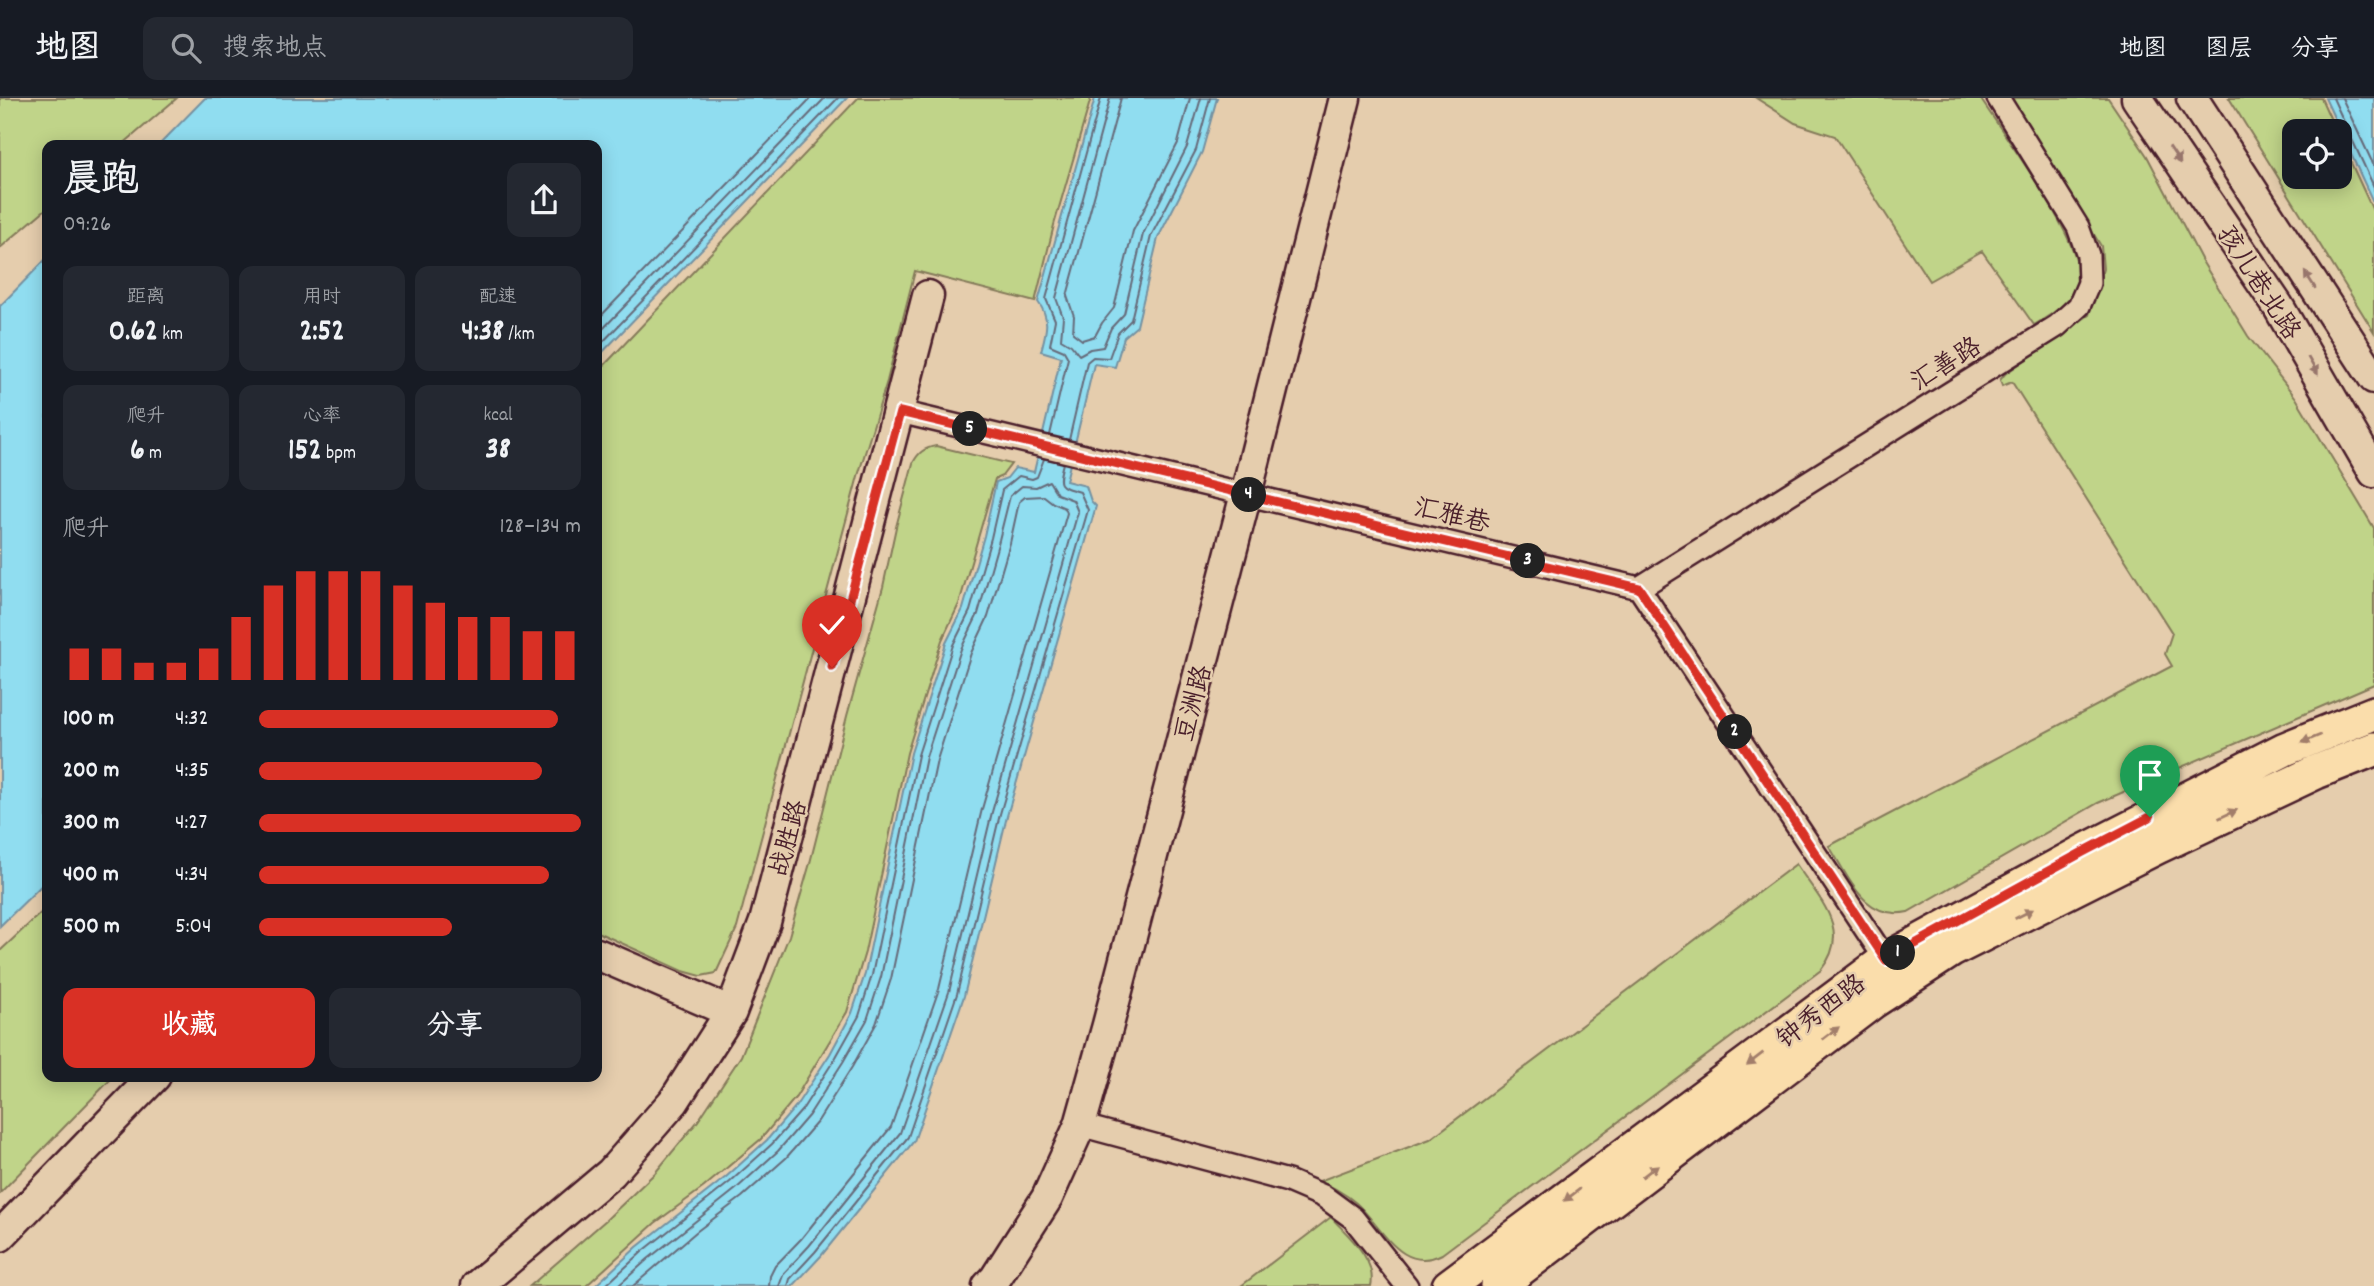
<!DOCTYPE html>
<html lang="zh">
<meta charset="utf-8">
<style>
:root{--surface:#171b24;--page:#242831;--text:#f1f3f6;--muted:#9ea1a6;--line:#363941;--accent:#d93025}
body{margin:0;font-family:Dekko,"LXGW WenKai TC",sans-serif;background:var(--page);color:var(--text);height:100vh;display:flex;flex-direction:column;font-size:26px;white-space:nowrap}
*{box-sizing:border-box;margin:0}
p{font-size:23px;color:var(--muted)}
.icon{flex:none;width:38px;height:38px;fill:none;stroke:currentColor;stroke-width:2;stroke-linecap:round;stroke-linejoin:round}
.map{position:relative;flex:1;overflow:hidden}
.sheet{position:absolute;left:42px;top:42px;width:560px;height:942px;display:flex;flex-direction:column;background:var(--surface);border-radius:14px;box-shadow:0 4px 18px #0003}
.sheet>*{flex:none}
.controls{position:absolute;left:2282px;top:21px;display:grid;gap:14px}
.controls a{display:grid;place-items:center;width:70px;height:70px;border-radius:14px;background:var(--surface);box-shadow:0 4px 18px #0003;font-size:35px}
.pin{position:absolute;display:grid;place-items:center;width:60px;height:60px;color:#fff;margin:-72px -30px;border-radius:50% 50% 50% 0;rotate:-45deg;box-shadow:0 0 7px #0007}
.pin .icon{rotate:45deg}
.km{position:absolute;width:35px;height:35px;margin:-18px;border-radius:50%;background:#222;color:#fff;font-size:19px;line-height:35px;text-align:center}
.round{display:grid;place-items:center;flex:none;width:74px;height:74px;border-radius:14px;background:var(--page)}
.headline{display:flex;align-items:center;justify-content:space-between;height:119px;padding:0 21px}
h1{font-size:38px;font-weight:700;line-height:52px}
.metrics{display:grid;grid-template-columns:repeat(3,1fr);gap:10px;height:119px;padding:7px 21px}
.metrics div{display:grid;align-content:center;border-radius:14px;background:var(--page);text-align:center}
.metrics b{font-size:30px;font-weight:700}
.metrics small{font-size:19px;font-weight:400}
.metrics p{font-size:19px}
.chart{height:196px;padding:14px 21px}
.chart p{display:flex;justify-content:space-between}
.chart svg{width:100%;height:126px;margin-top:7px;stroke:var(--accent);stroke-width:6}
.button{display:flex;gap:14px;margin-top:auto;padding:14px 21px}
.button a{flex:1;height:80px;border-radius:14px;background:var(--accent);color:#fff;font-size:28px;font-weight:700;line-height:80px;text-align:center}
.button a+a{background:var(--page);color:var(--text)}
ul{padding:0 21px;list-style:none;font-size:23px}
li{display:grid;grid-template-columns:112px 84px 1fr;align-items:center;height:52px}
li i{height:18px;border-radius:9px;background:var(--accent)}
header{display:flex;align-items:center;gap:42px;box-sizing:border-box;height:98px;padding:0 35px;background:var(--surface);border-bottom:2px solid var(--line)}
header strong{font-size:33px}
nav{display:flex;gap:38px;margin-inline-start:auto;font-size:24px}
.search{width:490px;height:63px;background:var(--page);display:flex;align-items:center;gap:18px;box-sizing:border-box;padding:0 24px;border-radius:14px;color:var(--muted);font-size:26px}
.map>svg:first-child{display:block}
</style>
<header>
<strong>地图</strong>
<div class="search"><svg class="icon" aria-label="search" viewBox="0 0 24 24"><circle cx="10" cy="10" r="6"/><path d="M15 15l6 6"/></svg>搜索地点</div>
<nav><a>地图</a><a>图层</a><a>分享</a></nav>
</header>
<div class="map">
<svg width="2374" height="1188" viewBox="0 0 2374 1188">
<rect width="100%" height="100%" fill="#e5cdad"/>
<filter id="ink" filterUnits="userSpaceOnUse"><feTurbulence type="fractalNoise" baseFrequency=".0143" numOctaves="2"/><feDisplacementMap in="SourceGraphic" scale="14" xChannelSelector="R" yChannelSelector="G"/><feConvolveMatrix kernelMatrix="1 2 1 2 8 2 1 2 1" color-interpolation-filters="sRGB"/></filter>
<g filter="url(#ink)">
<!-- green -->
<path fill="#c0d489" stroke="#857a5a" stroke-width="2" d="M0 0H177L122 47H47V110L0 150Z
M858 0H1091L1054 127 1035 204 915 173 887 283 858 378 737 830 716 875 701 878 683 873 597 834V275Z
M1756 0H1980C2002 34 2082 142 2078 177 2076 202 2053 216 2034 227L1982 153 1929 183 1835 38 1795 25Z
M2011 0H2108L2147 58 2202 163 2248 238 2296 300 2374 430V586L2098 705 1908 814C1864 823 1849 779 1829 748L2172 568 2165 556 2172 535 2012 284 2002 288 2000 282 2005 276 2089 217 2103 171 2101 148Z
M2229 0H2321L2336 33H2294V79H2340V41L2374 115V234Z
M936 348 1011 366 1002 378 995 381 959 506 942 542 907 655 865 854 847 914 796 999 761 1041 704 1089 655 1125 586 1188H530L606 1122 655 1075 698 1023 741 958 789 838 810 765 847 618 883 489 896 429 913 365C918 355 924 350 936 348Z
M1796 766C1819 801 1853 832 1821 872L1442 1156C1401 1177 1382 1128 1356 1105 1345 1095 1332 1089 1319 1083L1430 1041Z
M47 809V978H114L0 1095V853Z
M1331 1119C1347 1137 1377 1161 1371 1188H1241Z"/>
<!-- water -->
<path fill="#90ddf0" stroke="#7491a1" stroke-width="2" d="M205 0H847L597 260V47H159Z
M1095 0H1217L1202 54 1158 140 1137 228 1124 239 1115 269 1094 266 1066 383 1086 388 1091 403 1096 408 1007 718 964 898 914 1043 821 1158 793 1188H595L637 1149 726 1079 767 1042 796 1008 830 956 852 915 865 876 911 655 946 545 963 511 984 438 996 384 1007 380 1015 370 1034 374 1061 259 1041 253C1046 234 1051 221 1038 204Z
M2325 0H2374V106Z
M47 160V782L0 828V208Z"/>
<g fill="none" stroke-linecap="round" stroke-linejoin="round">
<!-- shore -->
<path stroke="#666b7a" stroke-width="2" d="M1110 0 1056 200 1063 219 1061 241 1071 247 1079 257 1090 251 1103 249 1111 230 1124 216 1143 136 1187 49 1201 0
M1121 0 1067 198 1074 218 1073 235 1082 242 1095 238 1102 225 1114 210 1133 133 1178 45 1190 0
M2333 0 2374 89
M2342 0 2374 68
M597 222 811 0
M597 237 825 0
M597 250 838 0
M1050 337 1068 260 1064 253 1050 247 1055 222 1046 201 1101 0
M1069 342 1087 264 1093 259 1109 260 1118 235 1131 222 1151 138 1196 52 1210 0
M605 1188 642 1154 730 1084 772 1046 802 1012 836 959 859 918 872 877 918 657 953 547 970 513 991 440 1002 392 1019 378 1032 381 1037 379 1044 361
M618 1188 648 1161 736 1091 778 1053 809 1017 843 964 867 922 881 879 926 659 961 551 978 516 999 442 1010 398 1022 388 1036 389 1049 383 1057 396 1073 402 1078 414 992 714 949 894 900 1035 809 1148 784 1175 779 1188
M633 1188 696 1134 742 1099 786 1060 818 1023 852 969 876 926 891 881 937 662 971 555 988 519 1010 445 1019 404 1025 399 1044 398 1053 405 1065 410 1067 415 982 711 939 891 891 1029 801 1141 775 1168 770 1178 769 1188
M788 1188 790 1181 815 1154 908 1039 957 896 1000 716 1088 412 1080 394C1058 388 1057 388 1063 365"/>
<!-- street casing -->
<g stroke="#4a1f2b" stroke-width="26">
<path id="street" d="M900 314 1639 490 1886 862
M1639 490 2057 228 2079 208 2089 185 2088 157 2078 129 1998 0
M1080 1027 1288 1083 1323 1098 1353 1120 1407 1188"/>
</g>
<!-- secondary casing -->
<g stroke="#4a1f2b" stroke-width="35">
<path id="secondary" d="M2137 0 2278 208 2374 374
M2192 0 2374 280
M597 856 731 914
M0 1138 155 978
M477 1188 611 1075 674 1003 731 914 765 824 928 198
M988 1188 995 1181 1047 1100 1080 1027 1108 927 1246 396 1345 0"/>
</g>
<!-- primary casing -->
<g stroke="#4a1f2b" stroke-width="38">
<path id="primary" d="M1449 1188 1886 862 2083 754 2285 651 2374 615
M1498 1188 1872 904 1952 852 2159 748 2316 674 2374 651"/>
</g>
<!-- street -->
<use href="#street" stroke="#e5cdad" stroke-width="21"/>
<!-- secondary -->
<use href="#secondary" stroke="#e5cdad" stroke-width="30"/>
<!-- primary -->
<use href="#primary" stroke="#faddab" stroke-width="33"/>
</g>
<!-- one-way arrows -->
<defs><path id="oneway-solid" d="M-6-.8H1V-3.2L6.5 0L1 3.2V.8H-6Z" transform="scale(1.75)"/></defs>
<g fill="#98766c">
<use href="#oneway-solid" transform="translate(2175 57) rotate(56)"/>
<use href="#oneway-solid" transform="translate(2310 182) rotate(-123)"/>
<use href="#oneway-solid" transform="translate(2313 268) rotate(60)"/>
</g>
<g fill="#a27e6b">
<use href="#oneway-solid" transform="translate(2311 641) rotate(158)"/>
<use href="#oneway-solid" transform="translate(2228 716) rotate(-25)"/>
<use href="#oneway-solid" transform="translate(2024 816) rotate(-27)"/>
<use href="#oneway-solid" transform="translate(1831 935) rotate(-37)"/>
<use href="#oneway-solid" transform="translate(1755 961) rotate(143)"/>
<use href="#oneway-solid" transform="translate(1650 1073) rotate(-37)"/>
<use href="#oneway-solid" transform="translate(1572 1097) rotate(143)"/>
</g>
</g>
<g fill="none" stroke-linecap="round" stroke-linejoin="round" filter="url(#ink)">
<!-- route casing -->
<g stroke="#fff" stroke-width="14">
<path id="route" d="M832 569 900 314 1639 490 1886 862 2083 754 2150 719"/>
</g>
<!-- route -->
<use href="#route" stroke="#d93025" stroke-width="9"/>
</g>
<g text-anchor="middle" stroke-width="5" stroke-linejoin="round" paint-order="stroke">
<!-- street labels -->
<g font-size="26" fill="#4a1f2b" stroke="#e5cdad">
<text transform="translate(2260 184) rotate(57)" y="9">孩儿巷北路</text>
<text transform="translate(1945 265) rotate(-32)" y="9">汇善路</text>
<text transform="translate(1452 416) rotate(13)" y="9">汇雅巷</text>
<text transform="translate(1192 605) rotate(-75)" y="9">豆洲路</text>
<text transform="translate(787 740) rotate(-75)" y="9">战胜路</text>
<text transform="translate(1820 912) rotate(-37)" y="9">钟秀西路</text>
</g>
</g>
</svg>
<div class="controls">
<a><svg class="icon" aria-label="locate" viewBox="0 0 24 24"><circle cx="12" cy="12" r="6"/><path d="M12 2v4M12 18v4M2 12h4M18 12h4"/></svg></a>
</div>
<div class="pin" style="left:2150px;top:719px;background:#1e9e55"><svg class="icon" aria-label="arrive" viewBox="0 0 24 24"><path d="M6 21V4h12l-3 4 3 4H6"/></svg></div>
<div class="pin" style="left:832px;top:569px;background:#d93025"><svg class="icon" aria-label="check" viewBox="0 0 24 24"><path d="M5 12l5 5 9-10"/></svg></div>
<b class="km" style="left:1898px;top:855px">1</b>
<b class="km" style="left:1735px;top:634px">2</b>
<b class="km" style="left:1528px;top:463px">3</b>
<b class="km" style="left:1249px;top:397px">4</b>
<b class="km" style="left:970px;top:331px">5</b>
<section class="sheet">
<div class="headline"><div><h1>晨跑</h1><p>09:26</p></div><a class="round"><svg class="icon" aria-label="share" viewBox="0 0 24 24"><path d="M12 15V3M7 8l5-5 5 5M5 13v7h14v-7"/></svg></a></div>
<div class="metrics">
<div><p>距离</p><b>0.62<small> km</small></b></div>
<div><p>用时</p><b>2:52</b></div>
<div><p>配速</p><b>4:38<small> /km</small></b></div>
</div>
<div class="metrics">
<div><p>爬升</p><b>6<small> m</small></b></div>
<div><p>心率</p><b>152<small> bpm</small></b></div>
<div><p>kcal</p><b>38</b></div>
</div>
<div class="chart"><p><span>爬升</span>128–134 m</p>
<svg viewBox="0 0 160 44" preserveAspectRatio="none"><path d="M5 44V33M15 44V33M25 44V38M35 44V38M45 44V33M55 44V22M65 44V11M75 44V6M85 44V6M95 44V6M105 44V11M115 44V17M125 44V22M135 44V22M145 44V27M155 44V27"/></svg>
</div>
<ul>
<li><b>100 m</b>4:32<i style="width:93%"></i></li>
<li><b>200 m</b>4:35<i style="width:88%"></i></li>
<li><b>300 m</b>4:27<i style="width:100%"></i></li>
<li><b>400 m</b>4:34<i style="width:90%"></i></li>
<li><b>500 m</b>5:04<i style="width:60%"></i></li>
</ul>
<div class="button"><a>收藏</a><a>分享</a></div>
</section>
</div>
